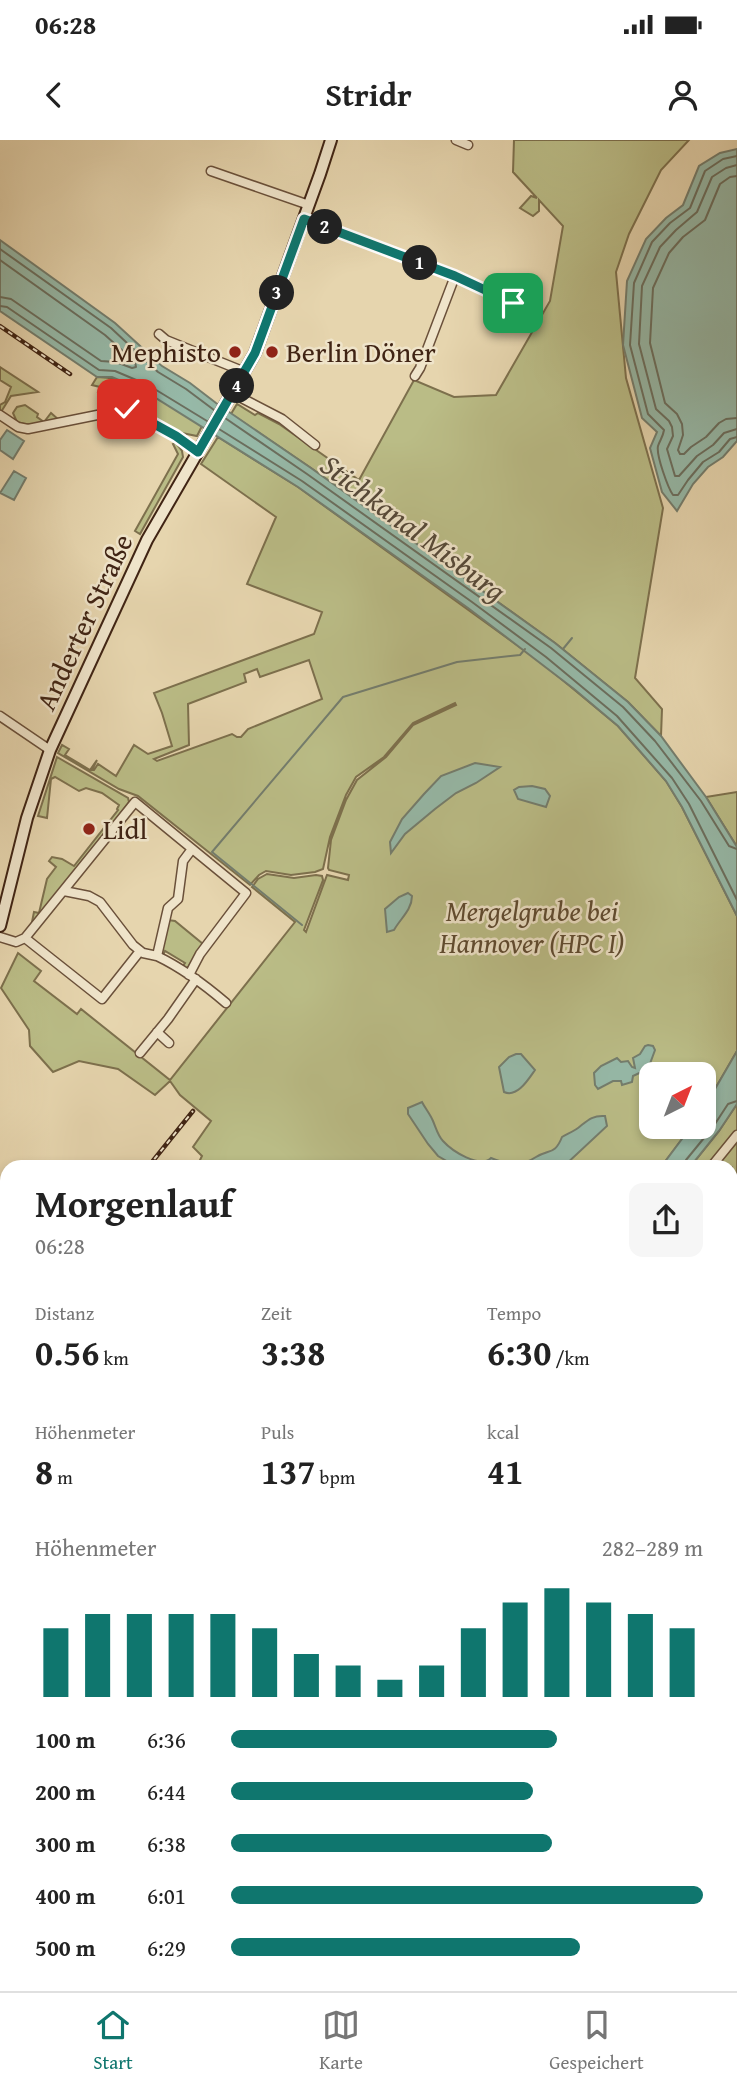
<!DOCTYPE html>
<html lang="de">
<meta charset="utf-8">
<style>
:root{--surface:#fff;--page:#f6f6f6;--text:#222;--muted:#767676;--line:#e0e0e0;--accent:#0f766e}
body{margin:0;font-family:"Gentium Book Plus",serif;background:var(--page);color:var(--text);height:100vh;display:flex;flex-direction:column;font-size:26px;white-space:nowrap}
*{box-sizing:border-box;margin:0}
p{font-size:23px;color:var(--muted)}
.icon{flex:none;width:38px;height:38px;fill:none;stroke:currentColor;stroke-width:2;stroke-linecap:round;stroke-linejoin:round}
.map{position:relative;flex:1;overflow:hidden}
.panel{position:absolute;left:0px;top:1020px;width:738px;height:831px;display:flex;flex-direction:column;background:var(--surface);border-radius:21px 21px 0 0;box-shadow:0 4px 10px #0003}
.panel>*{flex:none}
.needle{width:46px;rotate:42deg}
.buttons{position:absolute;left:639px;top:922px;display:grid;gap:14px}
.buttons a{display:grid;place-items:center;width:77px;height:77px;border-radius:14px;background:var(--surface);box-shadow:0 4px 10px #0003;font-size:35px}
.pin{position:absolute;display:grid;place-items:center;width:60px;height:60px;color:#fff;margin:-30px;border-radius:14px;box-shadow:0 4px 10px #0006}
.km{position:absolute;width:35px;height:35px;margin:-18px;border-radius:50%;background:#222;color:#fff;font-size:19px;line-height:35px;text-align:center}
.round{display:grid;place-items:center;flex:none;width:74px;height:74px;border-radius:14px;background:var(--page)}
.headline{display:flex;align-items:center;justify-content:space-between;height:119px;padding:0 35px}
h1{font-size:38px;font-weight:700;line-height:52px}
.metrics{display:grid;grid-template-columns:repeat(3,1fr);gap:10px;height:119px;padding:7px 35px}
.metrics div{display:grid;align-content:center}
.metrics b{font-size:35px;font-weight:700}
.metrics small{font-size:19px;font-weight:400}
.metrics p{font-size:19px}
.chart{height:196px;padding:14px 35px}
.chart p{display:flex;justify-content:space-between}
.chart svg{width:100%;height:126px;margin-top:7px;stroke:var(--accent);stroke-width:6}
ul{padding:0 35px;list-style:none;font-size:23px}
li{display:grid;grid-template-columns:112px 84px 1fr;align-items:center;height:52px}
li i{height:18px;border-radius:9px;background:var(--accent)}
.status{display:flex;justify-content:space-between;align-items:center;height:49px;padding:0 35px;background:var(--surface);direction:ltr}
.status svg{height:19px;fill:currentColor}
header{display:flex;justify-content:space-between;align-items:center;height:91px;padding:0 35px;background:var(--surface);font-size:32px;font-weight:700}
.dock{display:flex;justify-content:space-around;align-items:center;height:98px;border-top:2px solid var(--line);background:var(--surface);font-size:19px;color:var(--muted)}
.dock a{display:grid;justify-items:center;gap:4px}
.dock .on{color:var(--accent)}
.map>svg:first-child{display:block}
</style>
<div class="status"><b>06:28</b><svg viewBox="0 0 49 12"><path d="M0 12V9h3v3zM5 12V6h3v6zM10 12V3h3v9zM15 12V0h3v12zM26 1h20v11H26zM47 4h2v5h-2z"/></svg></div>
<header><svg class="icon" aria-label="back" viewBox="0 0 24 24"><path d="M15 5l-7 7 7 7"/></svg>Stridr<svg class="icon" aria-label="person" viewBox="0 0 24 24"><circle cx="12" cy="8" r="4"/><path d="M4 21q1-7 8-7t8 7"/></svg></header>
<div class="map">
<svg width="737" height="1851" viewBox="0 0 737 1851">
<rect width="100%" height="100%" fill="#e6d5ae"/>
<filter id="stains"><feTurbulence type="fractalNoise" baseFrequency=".00286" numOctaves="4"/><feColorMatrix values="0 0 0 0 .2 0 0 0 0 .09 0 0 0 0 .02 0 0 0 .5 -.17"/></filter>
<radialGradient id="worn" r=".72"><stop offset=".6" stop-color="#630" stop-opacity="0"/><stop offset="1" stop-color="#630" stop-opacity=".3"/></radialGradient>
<!-- green -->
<path fill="#babc86" stroke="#7d704d" stroke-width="2" fill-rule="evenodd" d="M514 0H689L661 30 629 94 616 132 626 238 663 368 635 538 662 569 661 596 628 562 555 503 311 328 231 274 237 264 255 275 258 273 279 284 359 340 414 240 454 257 496 255 550 161 563 86 539 60V71L533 76 520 68 531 56 537 58 513 32Z
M0 227 38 252 11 256 1 272 0 271V265L5 262 11 247 0 240Z
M97 237C135 237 171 267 202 286L197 296 182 293 127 263 98 252 100 247 92 245Z
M25 265 38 274 37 277 44 282 51 273 59 280 28 285 17 282 13 273 17 267Z
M218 297 298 347 542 523 618 586 666 641 682 667 737 776V911L704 968V934H651V987H691L661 1027H199L200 1020 202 1016 193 1007 211 981 180 955 170 941 155 955 118 929 79 921 53 932 30 906 29 890 1 848 18 813 41 831 34 841 77 874 81 869 170 940 295 782 252 747 258 739 267 734 294 738 316 735 322 736 323 740 304 790 306 792 327 735 348 740 349 735 329 730 328 728 331 700 346 660 357 640 386 617 413 585 456 565 455 563 451 565 413 583 384 617 356 637 346 655 330 697 323 729 315 732 291 735 266 731 259 735 250 745 138 656 119 649 58 613 62 605 69 609 65 615 90 630 97 620 92 630H94L98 624 116 636 134 605 148 614 172 606 162 573 154 553 314 494 322 472 247 444 276 377 201 324ZM309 520 322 559 248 589 241 597H237L232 594 157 621 154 619 189 605 188 564 246 542 244 534 257 529 260 537Z
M176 303 182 311 183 317 140 394 135 391 178 314 173 304Z
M57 617 128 658 129 662 38 781 32 782 34 772 39 773 47 739 56 727 49 721 52 717 62 719 74 726 118 670 117 669 119 665 102 653 86 648 79 651 55 637 51 639 47 678 38 676Z
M737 652V707L706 657Z
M168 780 175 781 203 804 187 829 182 827 185 823 165 811 163 815 161 812Z
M737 964V991L709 1027H690L719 991Z
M737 999V1330L732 1339V1027H714Z
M737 1387V1684L732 1679V1395Z
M0 1713 7 1729V1844L69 1845 72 1851H0Z"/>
<!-- water -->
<path fill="#96b9a8" stroke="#747d6d" stroke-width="2" d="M737 9V301L723 317 708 327 693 344 677 371 662 352 650 308 657 292 642 278 623 205 627 141 646 99 666 78 683 65 699 26 720 13Z
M0 100 115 183 162 226 190 243 216 263 311 328 555 503 628 562 661 596 706 657 737 707V776L682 667 666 641 618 586 574 549 468 468 298 347 146 252 112 237H97L0 171Z
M7 290 24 301 13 319 0 310V300Z
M14 331 26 338 14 360 0 353Z
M475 623 500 627 476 643 456 653 435 669 405 694 391 713 390 702 402 679 424 654 441 636Z
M532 646 545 649 550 656 546 667 518 659 514 650 519 647Z
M408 753 412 756C412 770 400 779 394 790L387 792 385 769 399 757Z
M648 905 653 906 655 910 648 929 633 936 632 942 622 945 621 941H613L598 949 595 945 594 933 601 926 617 918 621 922 628 921 632 927 635 928 633 918 640 914 645 906Z
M737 911V964L719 991 690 1027H661L691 987H704V968Z
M516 914H521L535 930C528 940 517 958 504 952L499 927 509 917Z
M422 962C425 968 430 974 433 981 436 988 438 996 443 1001 452 1011 480 1029 491 1018 508 1025 521 1027 536 1017 549 1009 555 1015 562 997 567 994 574 991 578 988 587 981 592 975 605 976L607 986 563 1027H457L438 1016 428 1004 408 974V968Z
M737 1330V1387L732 1395V1339Z
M732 1680 737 1685V1755L732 1750Z"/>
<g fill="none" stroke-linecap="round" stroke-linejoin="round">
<!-- shore -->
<path stroke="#6b6e5e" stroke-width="2" d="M737 16 723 19 705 31 690 68 670 83 652 102 634 143 630 205 648 274 664 290C663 297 660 300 658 306 656 315 668 348 673 355H678L688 340 703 322 719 312 730 299 737 297
M737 25 726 28 712 37 697 72 676 90 660 107 642 146 639 204 656 269 669 281 672 287 673 296 667 309 675 336H679L697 316 713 305 724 293 737 289
M737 36 730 37 720 44 705 80 683 97 669 113 653 148 650 203 665 263 677 274 682 284 683 295 678 310 680 314H684L691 307 706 297 719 283 726 279 737 278
M0 109 111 188 158 232 186 249 214 270
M0 120 105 195 135 222 136 227 132 228 116 222 101 221 11 159 0 157
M0 166 7 167 99 230 115 231 148 245 207 281
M225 278 307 334 551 508 623 567 655 601 701 661 729 706 737 709
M219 289 302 341 472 462 546 517 617 576 672 638 689 664 737 760
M685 1027 686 1020 713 987 728 964 737 961"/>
<!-- stream -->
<path stroke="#747d6d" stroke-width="2" d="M563 509 572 498
M302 785 212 712 343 557 457 522 520 515 525 509"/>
<!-- minor casing -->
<g stroke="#6a503a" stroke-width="11">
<path id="minor" d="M456 0 468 5
M211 31 309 65
M304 79 455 136 522 167H530
M159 194 166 200 245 232
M415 236 420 228 455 136
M232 253 282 279 315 305
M0 275 18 287 28 289 127 269 176 296 198 312
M0 576 50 610
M64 751 89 756 100 762 133 805 143 813 157 816 168 768 178 759 183 721 192 709
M0 797 16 802 25 798 135 662 246 753 200 814 189 835
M25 798 102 859 140 811
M157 816C182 828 205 845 226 863
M157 892 169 903
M140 913 168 879 196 839
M711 1027 737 995
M0 1611 7 1607"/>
</g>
<!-- secondary casing -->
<g stroke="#402414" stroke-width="14">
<path id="secondary" d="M0 786 27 678 50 610 147 400 255 213 320 34 331 0"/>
</g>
<!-- minor -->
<use href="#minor" stroke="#efe4ca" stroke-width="8"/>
<!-- secondary -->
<use href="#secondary" stroke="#efe4ca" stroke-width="10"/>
<!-- rail casing -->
<g stroke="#402414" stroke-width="4.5">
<path id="rail" d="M0 186 70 234
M148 1027 193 971
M0 1244 7 1250
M0 1259 7 1273
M0 1288 7 1294
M660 1844 668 1851"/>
</g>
<!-- rail -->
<use href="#rail" stroke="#efe4ca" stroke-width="2" stroke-dasharray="5" stroke-linecap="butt"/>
</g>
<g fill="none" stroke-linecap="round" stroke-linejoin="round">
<!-- route casing -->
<g stroke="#fff" stroke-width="14">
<path id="route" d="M127 269 176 296 198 312 255 213 304 79 455 136 513 163"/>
</g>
<!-- route -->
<use href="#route" stroke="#0f766e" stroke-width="9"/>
</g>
<!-- markers -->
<g fill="#8f2418" stroke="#efe4ca" stroke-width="2.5">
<circle cx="235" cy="212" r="7"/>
<circle cx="272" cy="212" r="7"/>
<circle cx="89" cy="689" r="7"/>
</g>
<g text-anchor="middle" stroke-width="5" stroke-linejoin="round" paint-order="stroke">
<!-- poi labels -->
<g font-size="28" fill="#402414" stroke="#efe4ca" text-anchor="start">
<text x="221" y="222" text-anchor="end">Mephisto</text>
<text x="286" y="222">Berlin Döner</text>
<text x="103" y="699">Lidl</text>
</g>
<!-- street labels -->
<g font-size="28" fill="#402414" stroke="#efe4ca">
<text transform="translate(84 482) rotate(-65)" y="10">Anderter Straße</text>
</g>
<!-- park labels -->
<g font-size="28" font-style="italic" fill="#5e4a30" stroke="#efe4ca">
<text x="532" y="781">Mergelgrube bei<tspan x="532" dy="32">Hannover (HPC I)</tspan></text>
</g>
<!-- water labels -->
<g font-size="30" font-style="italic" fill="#564939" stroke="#efe4ca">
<text transform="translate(413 388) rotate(37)" y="10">Stichkanal Misburg</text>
</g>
</g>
<rect width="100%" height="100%" filter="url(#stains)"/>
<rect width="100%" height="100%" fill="url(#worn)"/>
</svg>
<div class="buttons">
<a><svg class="needle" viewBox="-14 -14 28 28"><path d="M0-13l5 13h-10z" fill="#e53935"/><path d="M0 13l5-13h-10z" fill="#767676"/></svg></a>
</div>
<div class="pin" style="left:513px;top:163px;background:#1e9e55"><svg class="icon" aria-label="arrive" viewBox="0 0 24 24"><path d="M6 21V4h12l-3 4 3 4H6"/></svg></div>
<div class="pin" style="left:127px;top:269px;background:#d93025"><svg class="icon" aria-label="check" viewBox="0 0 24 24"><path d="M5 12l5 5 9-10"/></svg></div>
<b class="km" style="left:420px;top:123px">1</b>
<b class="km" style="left:325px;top:87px">2</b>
<b class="km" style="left:277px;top:153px">3</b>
<b class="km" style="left:237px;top:246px">4</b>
<section class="panel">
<div class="headline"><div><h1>Morgenlauf</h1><p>06:28</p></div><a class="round"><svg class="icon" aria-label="share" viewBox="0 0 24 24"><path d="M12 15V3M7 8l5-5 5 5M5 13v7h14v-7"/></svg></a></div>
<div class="metrics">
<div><p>Distanz</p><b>0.56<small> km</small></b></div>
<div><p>Zeit</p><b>3:38</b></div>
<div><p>Tempo</p><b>6:30<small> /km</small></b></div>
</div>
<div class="metrics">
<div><p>Höhenmeter</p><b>8<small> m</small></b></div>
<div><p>Puls</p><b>137<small> bpm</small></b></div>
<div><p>kcal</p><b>41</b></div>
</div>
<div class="chart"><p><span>Höhenmeter</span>282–289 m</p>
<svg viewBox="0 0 160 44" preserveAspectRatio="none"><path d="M5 44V20M15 44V15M25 44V15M35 44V15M45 44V15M55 44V20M65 44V29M75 44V33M85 44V38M95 44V33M105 44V20M115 44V11M125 44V6M135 44V11M145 44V15M155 44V20"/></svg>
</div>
<ul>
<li><b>100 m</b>6:36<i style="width:69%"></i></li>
<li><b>200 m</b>6:44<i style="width:64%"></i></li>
<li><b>300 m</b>6:38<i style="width:68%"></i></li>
<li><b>400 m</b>6:01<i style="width:100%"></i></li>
<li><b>500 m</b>6:29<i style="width:74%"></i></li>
</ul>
</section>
</div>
<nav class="dock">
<a class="on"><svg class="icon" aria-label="home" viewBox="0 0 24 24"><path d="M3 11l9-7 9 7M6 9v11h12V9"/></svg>Start</a>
<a><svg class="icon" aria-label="map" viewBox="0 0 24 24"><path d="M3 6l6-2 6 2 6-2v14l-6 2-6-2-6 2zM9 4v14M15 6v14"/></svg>Karte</a>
<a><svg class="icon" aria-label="saved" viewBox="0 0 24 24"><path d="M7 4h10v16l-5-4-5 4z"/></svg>Gespeichert</a>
</nav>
